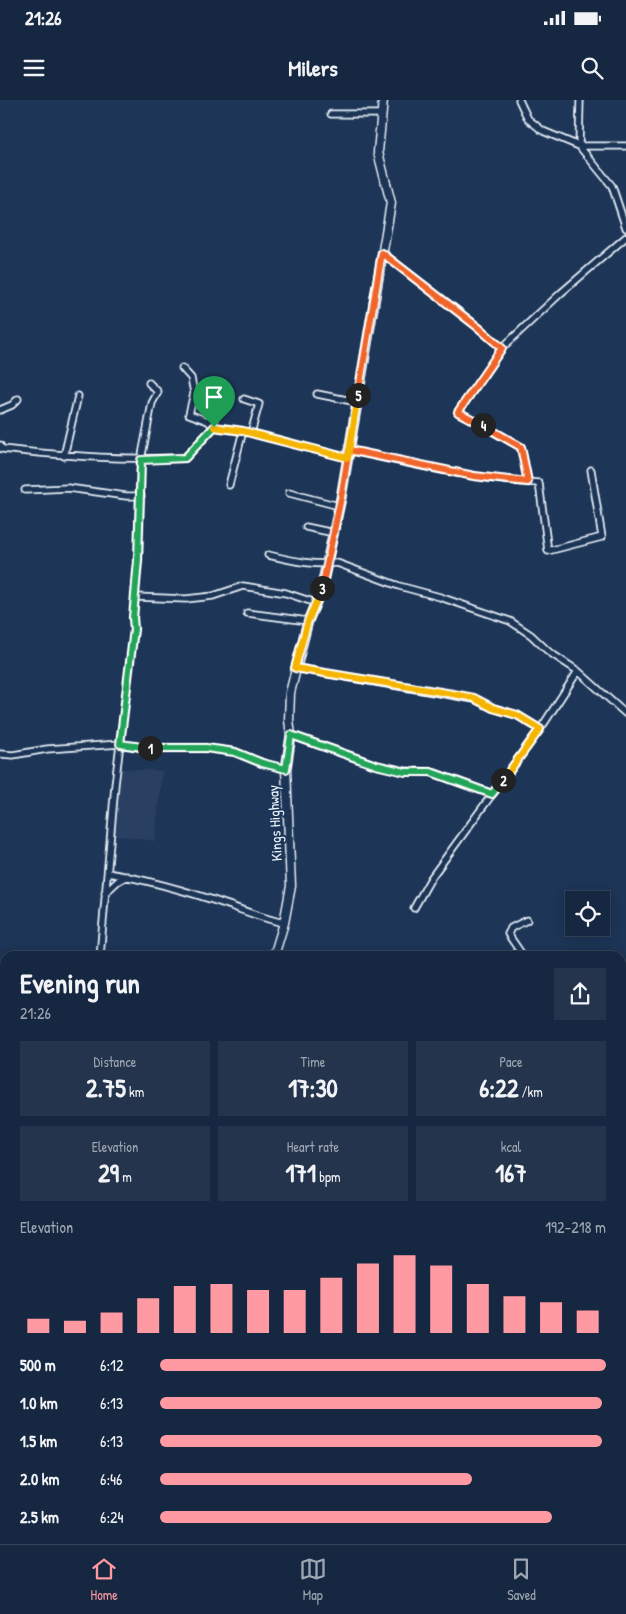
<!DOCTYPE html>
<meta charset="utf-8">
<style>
:root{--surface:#162841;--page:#23344c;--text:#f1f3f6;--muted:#9ea6b1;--line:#35445a;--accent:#ff9aa2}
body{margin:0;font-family:"Patrick Hand",sans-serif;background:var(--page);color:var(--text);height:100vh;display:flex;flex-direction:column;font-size:19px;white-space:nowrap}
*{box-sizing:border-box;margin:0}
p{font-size:16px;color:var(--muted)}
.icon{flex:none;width:28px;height:28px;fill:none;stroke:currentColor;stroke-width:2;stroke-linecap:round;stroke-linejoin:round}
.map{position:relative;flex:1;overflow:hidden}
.panel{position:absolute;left:0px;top:851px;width:626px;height:594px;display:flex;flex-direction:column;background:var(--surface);border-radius:15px 15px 0 0;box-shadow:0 2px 12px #0003,0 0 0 1px var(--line)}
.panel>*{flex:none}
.tools{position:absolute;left:565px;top:791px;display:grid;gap:10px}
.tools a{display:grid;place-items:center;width:45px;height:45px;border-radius:0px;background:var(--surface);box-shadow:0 2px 12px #0003,0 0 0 1px var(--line);font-size:25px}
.pin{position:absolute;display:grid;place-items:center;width:42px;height:42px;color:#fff;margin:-51px -21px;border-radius:50% 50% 50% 0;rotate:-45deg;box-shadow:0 0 5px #0007}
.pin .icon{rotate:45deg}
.km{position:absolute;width:25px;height:25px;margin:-12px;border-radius:50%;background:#222;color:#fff;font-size:14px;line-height:25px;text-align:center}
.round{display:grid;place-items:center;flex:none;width:52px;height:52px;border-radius:0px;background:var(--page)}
.headline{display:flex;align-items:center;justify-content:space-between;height:85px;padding:0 20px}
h1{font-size:28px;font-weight:800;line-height:38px}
.figures{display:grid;grid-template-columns:repeat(3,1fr);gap:8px;height:85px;padding:5px 20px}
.figures div{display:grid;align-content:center;border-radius:0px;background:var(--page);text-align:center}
.figures b{font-size:25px;font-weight:800}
.figures small{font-size:14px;font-weight:400}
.figures p{font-size:14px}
.chart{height:140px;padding:10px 20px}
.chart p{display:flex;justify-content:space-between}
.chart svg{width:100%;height:90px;margin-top:5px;stroke:var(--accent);stroke-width:6}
ul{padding:0 20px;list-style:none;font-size:16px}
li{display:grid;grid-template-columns:80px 60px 1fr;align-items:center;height:38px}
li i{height:12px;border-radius:6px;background:var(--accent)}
.status{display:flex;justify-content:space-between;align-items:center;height:35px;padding:0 25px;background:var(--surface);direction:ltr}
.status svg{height:14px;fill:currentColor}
header{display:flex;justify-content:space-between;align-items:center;height:65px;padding:0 20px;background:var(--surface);font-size:22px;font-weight:800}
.dock{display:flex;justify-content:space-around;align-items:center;height:70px;border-top:1px solid var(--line);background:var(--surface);font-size:14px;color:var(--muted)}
.dock a{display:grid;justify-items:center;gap:2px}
.dock .current{color:var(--accent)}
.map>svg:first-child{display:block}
</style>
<div class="status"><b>21:26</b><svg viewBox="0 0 49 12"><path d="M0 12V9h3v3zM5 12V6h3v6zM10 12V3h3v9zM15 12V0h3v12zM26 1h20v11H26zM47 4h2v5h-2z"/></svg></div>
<header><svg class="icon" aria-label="menu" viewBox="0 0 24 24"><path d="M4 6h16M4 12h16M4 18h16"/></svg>Milers<svg class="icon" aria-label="search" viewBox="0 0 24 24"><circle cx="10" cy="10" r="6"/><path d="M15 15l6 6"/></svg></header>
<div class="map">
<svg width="626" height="1444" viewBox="0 0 626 1444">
<rect width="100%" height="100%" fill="#1d3557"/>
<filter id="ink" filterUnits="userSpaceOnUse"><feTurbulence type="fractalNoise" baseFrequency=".02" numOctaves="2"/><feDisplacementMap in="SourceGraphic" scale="10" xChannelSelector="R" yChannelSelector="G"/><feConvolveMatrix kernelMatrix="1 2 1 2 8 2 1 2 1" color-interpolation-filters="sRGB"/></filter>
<g filter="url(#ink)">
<!-- built -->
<path fill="#2a4162" d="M122 669 162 671 155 741 112 735Z"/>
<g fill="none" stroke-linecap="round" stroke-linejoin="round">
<!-- street casing -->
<g stroke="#e8f1f8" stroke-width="9">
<path id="street" d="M519 0 528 19 543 31 579 46 612 86 626 128
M580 0 579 46H626
M331 14H382
M382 153 479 228 502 248
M182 268 191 278 194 293 189 314 208 321 214 327
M317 294 357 302
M244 299 259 304 251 333
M0 310 12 305 18 299
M214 327V302
M0 345 2 349C63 356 123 360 185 358L214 327 243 331 348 358
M349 350C411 363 475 380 539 383L548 451 602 437 591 370
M64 356 78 296
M528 382 521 347 458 312 502 248 561 193 626 137
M229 385 243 331
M25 390 68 388 126 396H141
M289 393 339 406
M306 427 334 433
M268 455C290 460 315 466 337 463L399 486 440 497 510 521 531 535 549 552 578 571 626 614
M136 497 186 499 213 496 243 486 286 493 316 503
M247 513 308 521
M295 568 474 599 493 608 517 615 540 629
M291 635 376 665 405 671 431 672 492 694
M0 654 13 655 47 649 120 644 144 648H205L235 652 262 663 286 669
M108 773C148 780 190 792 228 805 247 812 265 819 284 823
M105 793 118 781 127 776
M414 808 431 778 545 622 578 571
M100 856 115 685 134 529 133 518 138 461 141 360 152 303 158 292 149 283
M523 856 508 834 511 828 527 820
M621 885 626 887
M621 933 626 938
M0 1006 5 1005
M0 1089 5 1085
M0 1354 5 1353
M0 1434 5 1431
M595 1440 597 1444
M608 1444 620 1442"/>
</g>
<!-- secondary casing -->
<g stroke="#e8f1f8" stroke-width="11">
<path id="secondary" d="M274 856 284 823 291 786 286 669 291 635 289 620 290 593 308 521 321 490 341 398 391 103 378 52 383 0
M621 1429 626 1433"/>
</g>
<!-- street -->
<use href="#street" stroke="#1d3557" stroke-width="5.5"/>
<!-- secondary -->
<use href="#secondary" stroke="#1d3557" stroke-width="8"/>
</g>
</g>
<g fill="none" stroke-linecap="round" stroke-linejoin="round" filter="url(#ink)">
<!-- split-1 casing -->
<g stroke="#fff" stroke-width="10">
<path id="split-1" d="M150 648 120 644 134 529 133 518 138 460 141 360 185 358 214 327"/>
</g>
<!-- split-2 casing -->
<g stroke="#fff" stroke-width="10">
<path id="split-2" d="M150 648H206L235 652 262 663 286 669 291 635 376 665 405 672H431L492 694 503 680"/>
</g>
<!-- split-3 casing -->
<g stroke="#fff" stroke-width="10">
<path id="split-3" d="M322 488 308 521 295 568 453 594 474 598 493 608 517 615 540 629 503 680"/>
</g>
<!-- split-4 casing -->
<g stroke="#fff" stroke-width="10">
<path id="split-4" d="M322 488 341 398 349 350 474 376 528 382 521 347 483 325"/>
</g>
<!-- split-5 casing -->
<g stroke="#fff" stroke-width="10">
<path id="split-5" d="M358 295 382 153 479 228 502 248 458 312 483 325"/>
</g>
<!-- split-6 casing -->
<g stroke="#fff" stroke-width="10">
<path id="split-6" d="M214 327 243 331 348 358 358 295"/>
</g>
<!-- split-1 -->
<use href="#split-1" stroke="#22a559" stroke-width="6"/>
<!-- split-2 -->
<use href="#split-2" stroke="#22a559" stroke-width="6"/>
<!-- split-3 -->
<use href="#split-3" stroke="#f5b400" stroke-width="6"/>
<!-- split-4 -->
<use href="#split-4" stroke="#f0652b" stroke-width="6"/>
<!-- split-5 -->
<use href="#split-5" stroke="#f0652b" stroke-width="6"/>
<!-- split-6 -->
<use href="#split-6" stroke="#f5b400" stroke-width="6"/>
</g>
<g text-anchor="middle" stroke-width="4" stroke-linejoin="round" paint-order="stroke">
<!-- street labels -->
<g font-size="15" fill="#e8f1f8" stroke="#1d3557">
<text transform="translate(275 723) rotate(-93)" y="5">Kings Highway</text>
</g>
</g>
</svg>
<div class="tools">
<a><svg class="icon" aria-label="locate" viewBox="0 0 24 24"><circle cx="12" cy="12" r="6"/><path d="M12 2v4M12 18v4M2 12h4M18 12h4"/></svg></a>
</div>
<div class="pin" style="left:214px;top:327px;background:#1e9e55"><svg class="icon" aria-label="arrive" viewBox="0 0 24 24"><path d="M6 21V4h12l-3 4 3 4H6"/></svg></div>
<b class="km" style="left:150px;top:648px">1</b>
<b class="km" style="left:503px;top:680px">2</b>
<b class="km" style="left:322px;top:488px">3</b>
<b class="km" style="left:483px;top:325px">4</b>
<b class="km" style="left:358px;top:295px">5</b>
<section class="panel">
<div class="headline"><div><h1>Evening run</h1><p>21:26</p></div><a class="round"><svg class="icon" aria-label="share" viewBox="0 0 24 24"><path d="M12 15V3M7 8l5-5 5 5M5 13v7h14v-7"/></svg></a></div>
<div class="figures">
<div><p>Distance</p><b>2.75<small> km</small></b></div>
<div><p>Time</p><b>17:30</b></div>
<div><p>Pace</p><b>6:22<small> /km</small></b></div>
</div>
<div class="figures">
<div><p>Elevation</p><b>29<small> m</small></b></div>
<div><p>Heart rate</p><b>171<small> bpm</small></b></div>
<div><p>kcal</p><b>167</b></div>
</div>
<div class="chart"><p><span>Elevation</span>192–218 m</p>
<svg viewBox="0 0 160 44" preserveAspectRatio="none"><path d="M5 44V37M15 44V38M25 44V34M35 44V27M45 44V21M55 44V20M65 44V23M75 44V23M85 44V17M95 44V10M105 44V6M115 44V11M125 44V20M135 44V26M145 44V29M155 44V33"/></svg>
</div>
<ul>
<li><b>500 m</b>6:12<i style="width:100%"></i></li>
<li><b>1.0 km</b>6:13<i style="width:99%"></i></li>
<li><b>1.5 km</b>6:13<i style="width:99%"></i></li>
<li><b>2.0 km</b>6:46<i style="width:70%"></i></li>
<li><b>2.5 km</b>6:24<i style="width:88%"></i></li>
</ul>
</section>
</div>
<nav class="dock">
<a class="current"><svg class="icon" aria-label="home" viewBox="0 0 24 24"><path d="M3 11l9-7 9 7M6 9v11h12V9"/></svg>Home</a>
<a><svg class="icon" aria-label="map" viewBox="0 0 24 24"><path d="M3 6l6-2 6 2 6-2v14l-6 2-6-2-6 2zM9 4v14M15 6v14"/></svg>Map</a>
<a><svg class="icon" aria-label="saved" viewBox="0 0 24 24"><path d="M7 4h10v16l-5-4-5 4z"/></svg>Saved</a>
</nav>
